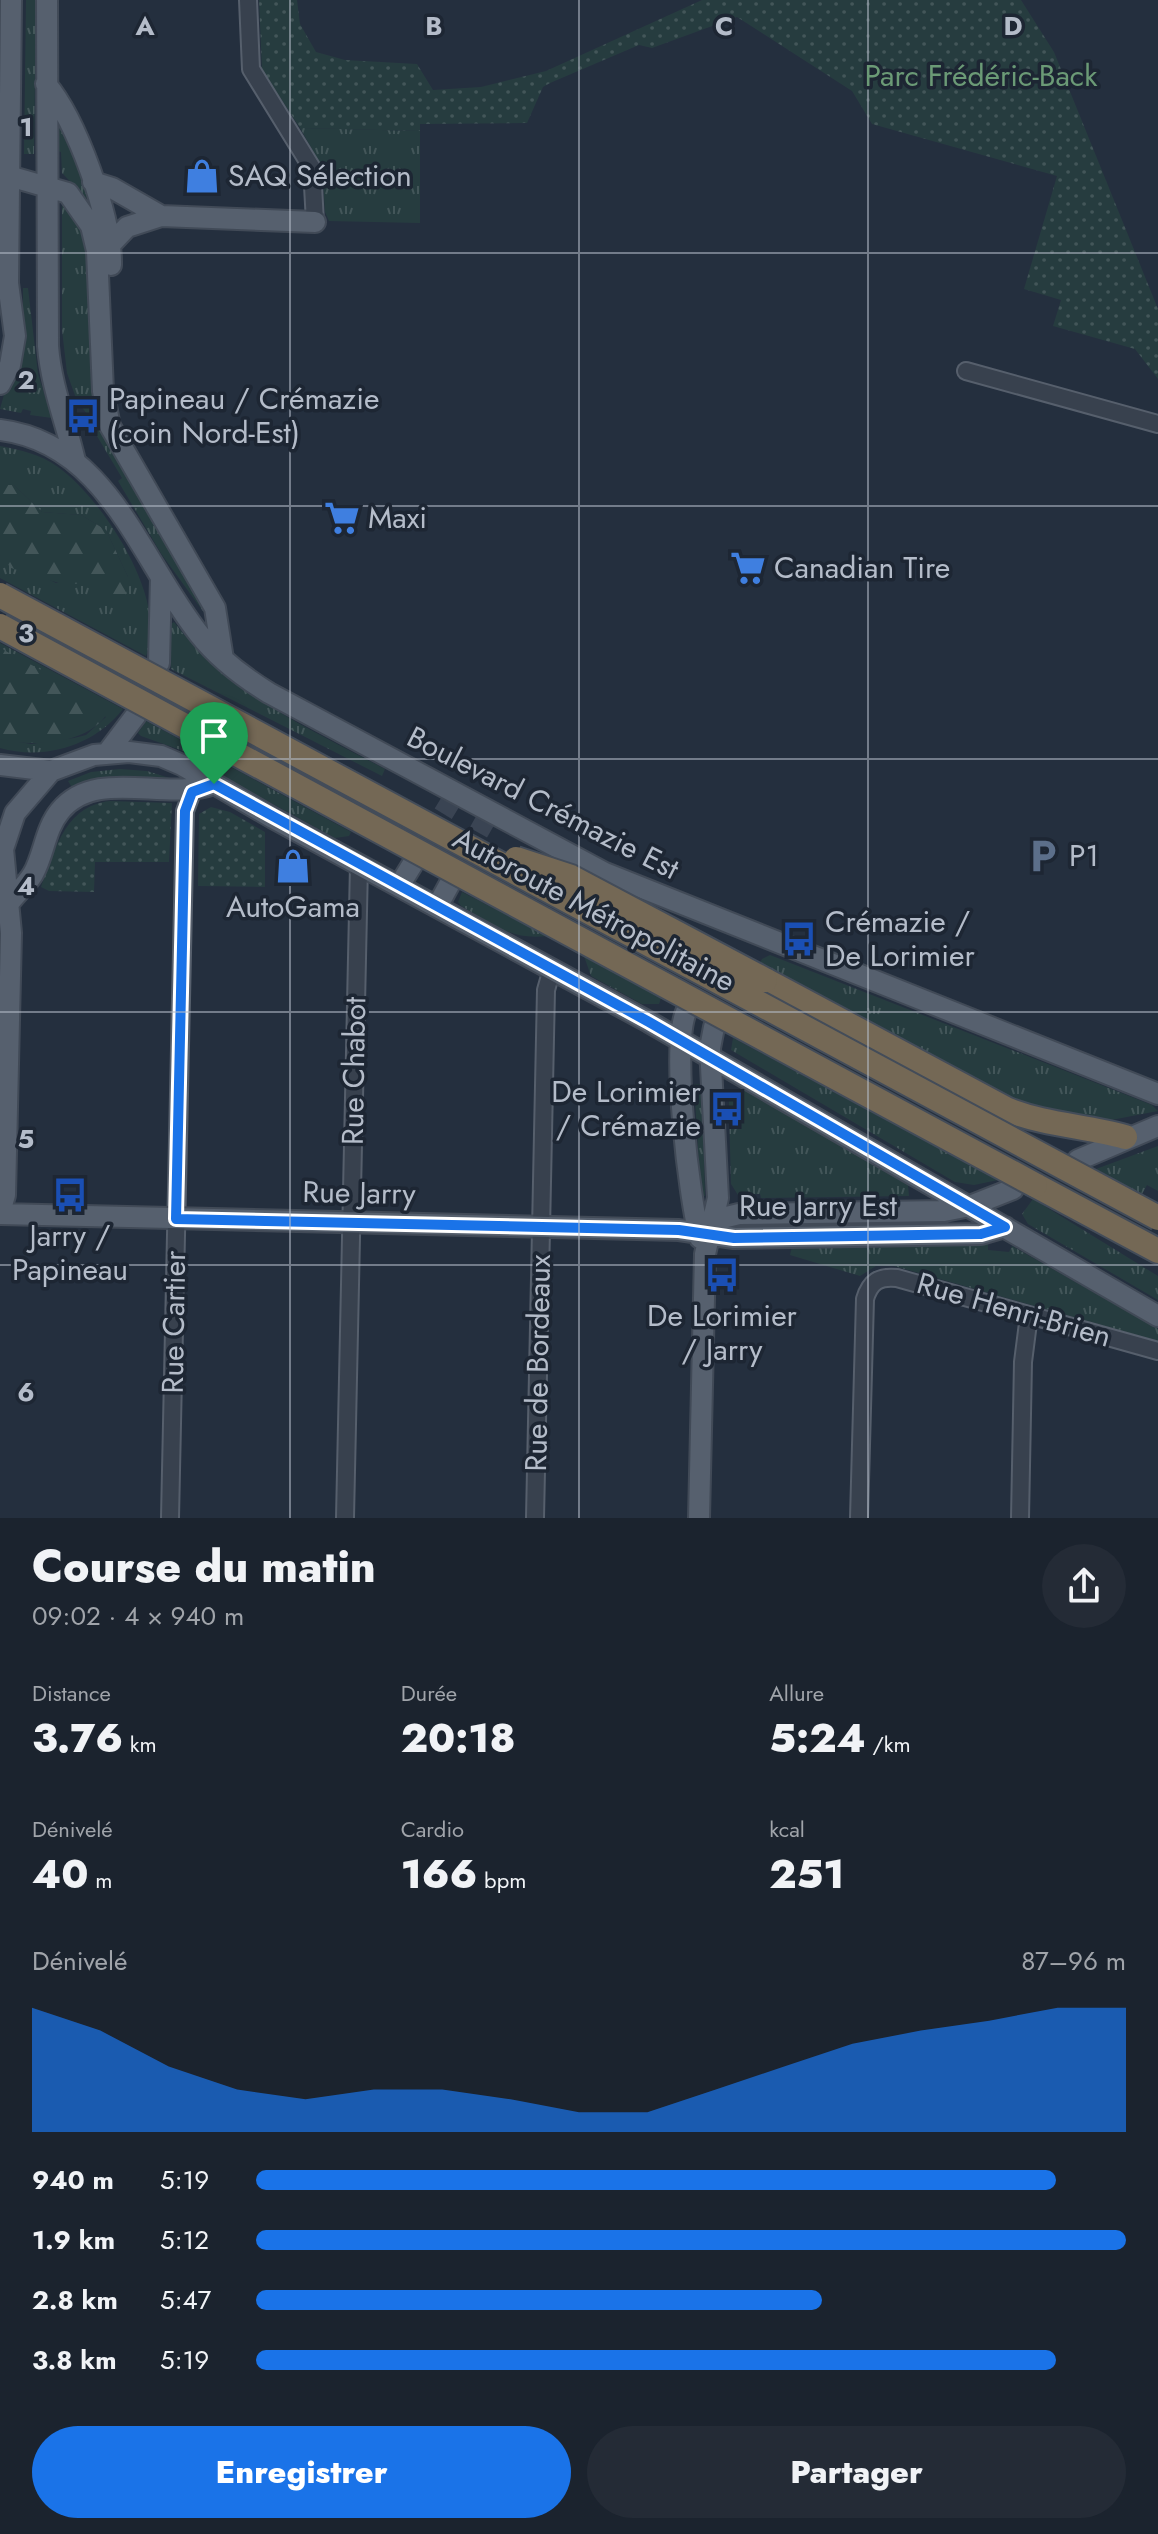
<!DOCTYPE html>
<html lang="fr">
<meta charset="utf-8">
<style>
:root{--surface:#1b232e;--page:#242b36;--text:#f1f3f6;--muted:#a0a4aa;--accent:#1a73e8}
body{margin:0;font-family:Jost,sans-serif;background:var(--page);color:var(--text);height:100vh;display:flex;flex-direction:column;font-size:30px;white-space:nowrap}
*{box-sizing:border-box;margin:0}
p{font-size:26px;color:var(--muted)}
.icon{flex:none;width:44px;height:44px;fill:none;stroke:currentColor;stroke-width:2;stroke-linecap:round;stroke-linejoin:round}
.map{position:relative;height:1518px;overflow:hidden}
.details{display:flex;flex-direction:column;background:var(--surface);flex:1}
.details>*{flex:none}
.pin{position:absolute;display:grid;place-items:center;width:68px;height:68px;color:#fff;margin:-82px -34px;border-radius:50% 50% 50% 0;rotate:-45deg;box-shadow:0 0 8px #0007}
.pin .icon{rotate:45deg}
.round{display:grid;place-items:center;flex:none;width:84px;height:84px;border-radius:42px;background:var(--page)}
.head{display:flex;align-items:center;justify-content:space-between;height:136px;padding:0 32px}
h1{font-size:44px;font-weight:800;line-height:60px}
.figures{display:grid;grid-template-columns:repeat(3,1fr);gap:12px;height:136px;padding:8px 32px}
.figures div{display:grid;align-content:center}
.figures b{font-size:40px;font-weight:800}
.figures small{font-size:22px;font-weight:400}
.figures p{font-size:22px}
.chart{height:224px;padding:16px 32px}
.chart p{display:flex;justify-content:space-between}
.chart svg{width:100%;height:144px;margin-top:8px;fill:var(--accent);opacity:.7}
.action{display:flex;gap:16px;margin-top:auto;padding:16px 32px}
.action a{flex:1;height:92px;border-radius:48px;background:var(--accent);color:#fff;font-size:32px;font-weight:800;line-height:92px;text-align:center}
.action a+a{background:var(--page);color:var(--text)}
ul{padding:0 32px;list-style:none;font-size:26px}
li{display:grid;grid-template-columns:128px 96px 1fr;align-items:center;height:60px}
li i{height:20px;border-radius:10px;background:var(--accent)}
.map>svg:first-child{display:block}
</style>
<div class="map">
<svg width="1158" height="1518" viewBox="0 0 1158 1518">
<defs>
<pattern id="grass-tufts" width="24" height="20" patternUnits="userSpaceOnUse" patternTransform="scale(2)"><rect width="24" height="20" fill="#263c3f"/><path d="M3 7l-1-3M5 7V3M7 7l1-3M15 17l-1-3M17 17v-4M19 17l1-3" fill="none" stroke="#435659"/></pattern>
<pattern id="forest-firs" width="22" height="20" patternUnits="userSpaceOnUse" patternTransform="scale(2)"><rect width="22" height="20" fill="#263c3f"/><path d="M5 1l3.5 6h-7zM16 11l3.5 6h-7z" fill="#435659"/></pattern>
<pattern id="park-dots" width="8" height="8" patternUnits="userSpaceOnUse" patternTransform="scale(2)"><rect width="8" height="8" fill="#263c3f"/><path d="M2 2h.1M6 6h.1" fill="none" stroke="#435659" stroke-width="1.8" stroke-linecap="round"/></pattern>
</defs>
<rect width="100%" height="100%" fill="#242f3e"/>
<!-- grass -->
<path fill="url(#grass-tufts)" d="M26 0H36L34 154H24Z
M57 109 94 201 90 202 62 173 61 152 57 151Z
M300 128 420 131V223L329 221 325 212 322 167Z
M62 200 80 217 92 261 91 369 98 419 114 454 207 612 205 614 162 555 118 481 122 478 88 421 91 419 77 401 67 373 62 330Z
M23 288H28L38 374 52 418 30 415 31 411 23 409 21 413 0 409 23 327Z
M0 446C21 450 40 454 58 467 102 498 170 601 146 656L0 578V555L56 583 128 577 106 530 81 515 42 512 14 485H0Z
M174 622C228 693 309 729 385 769L382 776 171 669V624Z
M0 643 123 709C95 745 45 761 0 748V739L31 744 74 738 86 735 106 717 0 648Z
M146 721 351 832 349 836 335 838 236 784 189 753 141 736 138 733Z
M120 769 147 771 176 780C143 779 103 772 73 789L68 781 91 772Z
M462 892 547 936C510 940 495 925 461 906L458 902Z
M770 955 1152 1105 1158 1111 1106 1121 1037 1113 758 967 762 959Z
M584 956 661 998 659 1004H642L591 976Z
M733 1038 998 1180 974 1185 955 1182 731 1050Z
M694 1084H702L705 1196H701Z
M746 1090 908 1185 909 1196 761 1198 760 1194H752L751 1198 738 1195 731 1184 729 1111 734 1110V1116H738V1108L729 1107V1098L734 1092Z
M1158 1146V1191L1147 1185 1142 1194 1096 1169Z
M1033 1199 1158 1276V1300L1028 1224 1022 1214Z
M988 1243V1250L1009 1252 1012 1246 1158 1329V1341L894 1266H876L860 1276 790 1255 792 1247 804 1246Z"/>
<!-- forest -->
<path fill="url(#forest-firs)" d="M0 485H14L42 512 81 515 106 530 128 577 130 585 124 596 103 600 83 583 65 585 11 568 0 555Z
M0 648 110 707C97 744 32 748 0 739Z"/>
<!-- park -->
<path fill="url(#park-dots)" d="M259 0H297L300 24 316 52 345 60 417 64 433 90 481 87 546 71 702 0H1021L1054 52 1158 309V379L1135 349 1053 326 1061 300 1024 289 1057 176 872 124 852 91 737 17 652 48 639 45 550 83 543 87 527 123 420 124V131L300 128 262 70Z
M110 801 172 803 169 862H95L94 892 49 891 41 887C55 851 64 806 110 801Z
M211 807 230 812 265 832V887L198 886 199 814Z"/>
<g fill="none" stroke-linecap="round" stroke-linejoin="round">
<!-- major-tunnel -->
<path stroke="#3a4453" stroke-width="20" stroke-dasharray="20 10" stroke-linecap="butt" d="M412 865 451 801
M449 885 486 819"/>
<!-- minor casing -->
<g stroke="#565f6c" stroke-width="20">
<path id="minor" d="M248 0 251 69 312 168 315 222
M966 371 1158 424
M170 1518 185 811 192 792
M345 1518 359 865
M535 1518 546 990 552 969
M859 1518 865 1299C870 1282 879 1276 897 1278L1158 1351
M1020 1518 1023 1362 1029 1315"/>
</g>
<!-- major casing -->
<g stroke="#414a57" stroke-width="24">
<path id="major" d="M47 0 48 346C51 386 66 422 75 461
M46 84C76 119 112 218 111 265
M9 176 68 193 91 226 97 251 103 391 110 426 215 608 223 659
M93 182 112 188 161 216
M110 245 127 227 161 216 315 222
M0 384 10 365 15 336 8 283 11 0
M0 430C108 443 140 560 199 634 218 658 243 677 269 693L605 873 1158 1094
M159 663 161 577
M108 752 136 715
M0 765 51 771 94 755 129 752 161 756 182 765 273 818 649 1022 1158 1316
M399 886 412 865
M9 903C16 894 27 884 33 874 44 855 45 829 60 811 96 767 165 802 214 784
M437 907 449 885
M686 1012C671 1046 689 1199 700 1238
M1078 1160 1158 1126
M0 1212 5 1195 11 933 3 849 15 813 51 771
M0 1214 679 1230 734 1238 981 1234 1005 1227
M702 1223 739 1214 944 1211 970 1206 1013 1189
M699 1518 705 1254 718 1198 710 1048 714 1027"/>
</g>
<!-- highway casing -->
<g stroke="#434c59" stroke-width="28">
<path id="highway" d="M765 980 1008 1110C1046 1125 1086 1126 1125 1137
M1035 1185 1158 1251"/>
</g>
<!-- minor -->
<use href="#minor" stroke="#38414e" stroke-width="16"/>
<!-- major -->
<use href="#major" stroke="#56606e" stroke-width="20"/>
<!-- highway -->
<use href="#highway" stroke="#746855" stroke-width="24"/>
<!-- highway-bridge casing -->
<g stroke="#434c59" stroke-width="28" stroke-linecap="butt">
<path id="highway-bridge" d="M0 595 1158 1218
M0 626 1035 1185
M516 859 571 877 765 980"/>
</g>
<!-- highway-bridge -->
<use href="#highway-bridge" stroke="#746855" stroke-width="24"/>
</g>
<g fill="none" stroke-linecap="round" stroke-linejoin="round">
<!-- route casing -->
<g stroke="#fff" stroke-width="16">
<path id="route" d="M214 784 649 1022 1005 1227 981 1234 734 1238 679 1230 176 1219 185 811 192 792Z"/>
</g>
<!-- route -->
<use href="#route" stroke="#1a73e8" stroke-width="10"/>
</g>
<!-- grid -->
<path fill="none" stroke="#b4bcc9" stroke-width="2" stroke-opacity="0.55" d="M290 0V1518M579 0V1518M868 0V1518M0 253H1158M0 506H1158M0 759H1158M0 1012H1158M0 1265H1158"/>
<!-- icons -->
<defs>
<g id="shop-bare" transform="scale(2.76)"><path d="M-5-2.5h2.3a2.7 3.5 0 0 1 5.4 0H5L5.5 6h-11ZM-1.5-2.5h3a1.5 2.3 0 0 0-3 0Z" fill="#3f7fe0" stroke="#1d2633" stroke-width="2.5" paint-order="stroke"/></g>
<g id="bus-bare" transform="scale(2.76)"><path d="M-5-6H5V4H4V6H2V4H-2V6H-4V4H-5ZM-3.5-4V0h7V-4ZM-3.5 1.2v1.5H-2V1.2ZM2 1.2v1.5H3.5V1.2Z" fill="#1a4fb4" stroke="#1d2633" stroke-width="2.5" paint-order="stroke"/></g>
<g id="supermarket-bare" transform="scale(2.76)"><path d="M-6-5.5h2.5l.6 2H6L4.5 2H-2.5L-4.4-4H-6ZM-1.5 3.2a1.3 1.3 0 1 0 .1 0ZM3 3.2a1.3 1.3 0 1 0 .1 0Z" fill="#3f7fe0" stroke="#1d2633" stroke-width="2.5" paint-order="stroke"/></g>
<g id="parking-bare" transform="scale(2.76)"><path d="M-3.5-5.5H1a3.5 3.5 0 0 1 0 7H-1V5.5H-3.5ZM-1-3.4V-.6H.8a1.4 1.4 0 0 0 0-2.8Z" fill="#5c6f8a" stroke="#1d2633" stroke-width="2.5" paint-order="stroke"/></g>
</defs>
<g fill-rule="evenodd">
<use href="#shop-bare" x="202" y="176"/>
<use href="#bus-bare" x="83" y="416"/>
<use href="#supermarket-bare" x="342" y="518"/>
<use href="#supermarket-bare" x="748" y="568"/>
<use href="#parking-bare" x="1043" y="856"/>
<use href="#shop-bare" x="293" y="866"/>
<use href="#bus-bare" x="799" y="939"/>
<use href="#bus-bare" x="727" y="1109"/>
<use href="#bus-bare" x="70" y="1195"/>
<use href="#bus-bare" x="722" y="1275"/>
</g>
<g text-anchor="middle" stroke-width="7" stroke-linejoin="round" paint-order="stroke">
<!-- park labels -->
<g font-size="30" fill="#6b9a76" stroke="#1d2633">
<text x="981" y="86">Parc Frédéric-Back</text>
</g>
<!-- poi labels -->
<g font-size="30" fill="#b4bcc9" stroke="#1d2633" text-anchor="start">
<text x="228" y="186">SAQ Sélection</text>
<text x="109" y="409">Papineau / Crémazie<tspan x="109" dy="34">(coin Nord-Est)</tspan></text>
<text x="368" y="528">Maxi</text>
<text x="774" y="578">Canadian Tire</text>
<text x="1069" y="866">P1</text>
<text x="293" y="917" text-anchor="middle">AutoGama</text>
<text x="825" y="932">Crémazie /<tspan x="825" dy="34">De Lorimier</tspan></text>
<text x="701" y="1102" text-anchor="end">De Lorimier<tspan x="701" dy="34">/ Crémazie</tspan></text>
<text x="70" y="1246" text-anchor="middle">Jarry /<tspan x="70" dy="34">Papineau</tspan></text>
<text x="722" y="1326" text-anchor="middle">De Lorimier<tspan x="722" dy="34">/ Jarry</tspan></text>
</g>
<!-- street labels -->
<g font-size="30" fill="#b4bcc9" stroke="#1d2633">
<text transform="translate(543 803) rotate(27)" y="10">Boulevard Crémazie Est</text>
<text transform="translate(594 910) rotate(28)" y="10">Autoroute Métropolitaine</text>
<text transform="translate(354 1071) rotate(-89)" y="10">Rue Chabot</text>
<text transform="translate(359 1193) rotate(1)" y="10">Rue Jarry</text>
<text x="818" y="1216">Rue Jarry Est</text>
<text transform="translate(1014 1310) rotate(16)" y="10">Rue Henri-Brien</text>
<text transform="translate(174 1322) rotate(-89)" y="10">Rue Cartier</text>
<text transform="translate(538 1363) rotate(-89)" y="10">Rue de Bordeaux</text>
</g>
</g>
<g font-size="26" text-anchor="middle" font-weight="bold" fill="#b4bcc9" stroke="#1d2633" stroke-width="7" stroke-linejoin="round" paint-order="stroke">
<text x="145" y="35">A</text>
<text x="434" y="35">B</text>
<text x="724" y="35">C</text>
<text x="1013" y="35">D</text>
<text x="26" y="136">1</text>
<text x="26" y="389">2</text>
<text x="26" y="642">3</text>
<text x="26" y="895">4</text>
<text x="26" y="1148">5</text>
<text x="26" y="1401">6</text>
</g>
</svg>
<div class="pin" style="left:214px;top:784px;background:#1e9e55"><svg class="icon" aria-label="arrive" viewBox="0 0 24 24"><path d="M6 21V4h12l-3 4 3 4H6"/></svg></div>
</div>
<section class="details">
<div class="head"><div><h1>Course du matin</h1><p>09:02 · 4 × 940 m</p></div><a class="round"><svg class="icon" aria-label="share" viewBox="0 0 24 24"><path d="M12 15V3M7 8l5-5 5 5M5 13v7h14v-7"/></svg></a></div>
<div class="figures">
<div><p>Distance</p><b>3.76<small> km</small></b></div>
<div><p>Durée</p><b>20:18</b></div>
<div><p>Allure</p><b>5:24<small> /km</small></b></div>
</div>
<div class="figures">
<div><p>Dénivelé</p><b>40<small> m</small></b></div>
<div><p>Cardio</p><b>166<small> bpm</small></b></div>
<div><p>kcal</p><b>251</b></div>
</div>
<div class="chart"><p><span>Dénivelé</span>87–96 m</p>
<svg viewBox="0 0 160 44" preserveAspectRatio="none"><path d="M0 44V6L10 13L20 24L30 31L40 34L50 31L60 31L70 34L80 38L90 38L100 31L110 24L120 17L130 13L140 10L150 6L160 6V44z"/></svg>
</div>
<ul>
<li><b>940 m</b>5:19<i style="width:92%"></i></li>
<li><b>1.9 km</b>5:12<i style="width:100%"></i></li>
<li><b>2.8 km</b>5:47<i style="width:65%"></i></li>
<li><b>3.8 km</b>5:19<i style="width:92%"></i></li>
</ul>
<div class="action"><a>Enregistrer</a><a>Partager</a></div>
</section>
